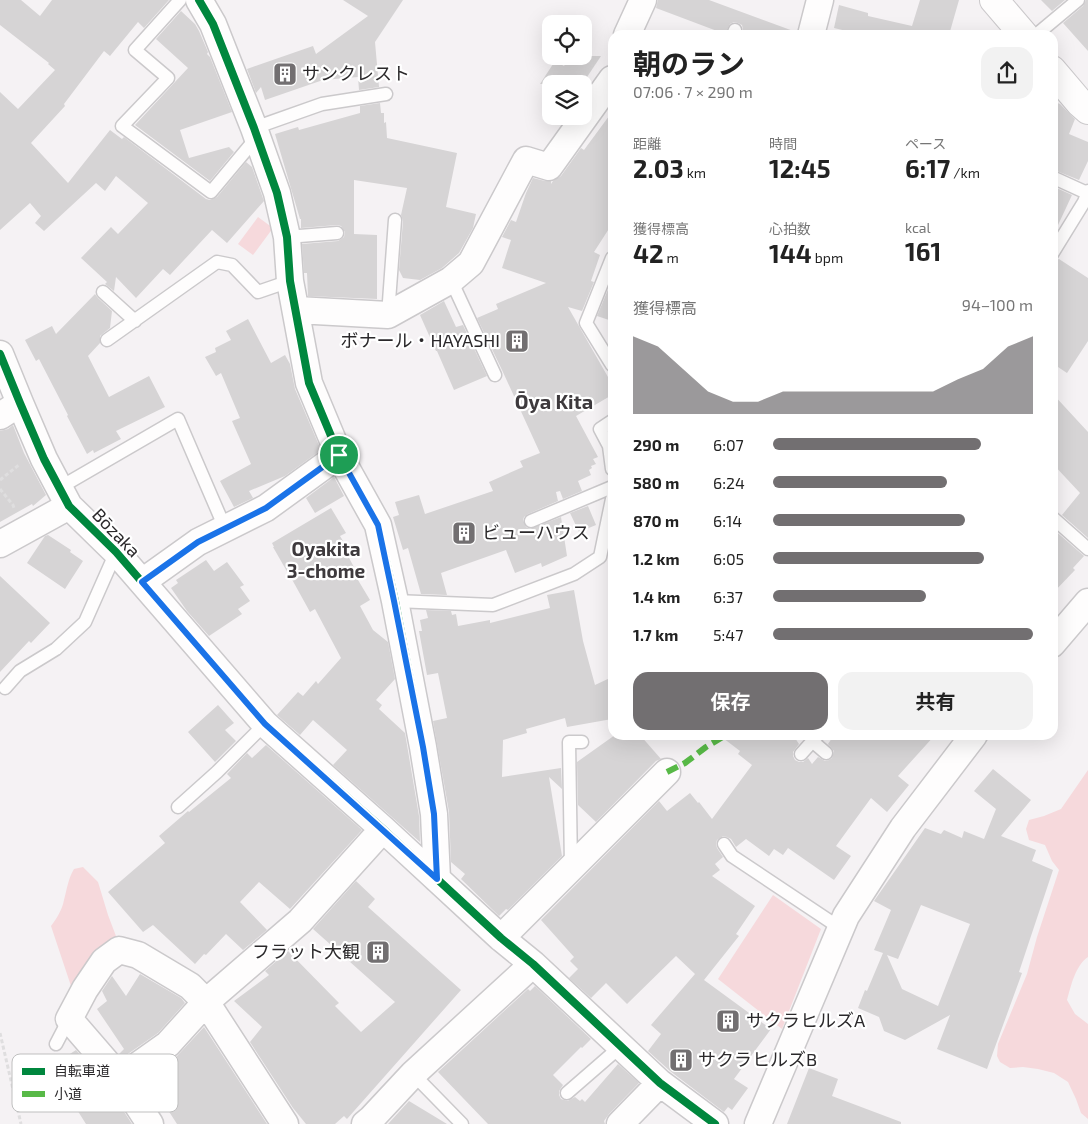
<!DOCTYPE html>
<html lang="ja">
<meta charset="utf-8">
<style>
:root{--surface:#fff;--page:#f2f2f2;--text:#222;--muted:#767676;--accent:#726f71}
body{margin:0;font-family:"Exo 2","Noto Sans JP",sans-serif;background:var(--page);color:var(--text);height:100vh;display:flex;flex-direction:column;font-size:19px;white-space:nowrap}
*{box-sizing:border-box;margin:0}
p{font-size:16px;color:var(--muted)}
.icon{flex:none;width:28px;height:28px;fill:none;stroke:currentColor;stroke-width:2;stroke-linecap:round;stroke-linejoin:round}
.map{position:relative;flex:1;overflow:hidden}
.drawer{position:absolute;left:608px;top:30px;width:450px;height:710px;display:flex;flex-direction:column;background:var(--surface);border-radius:15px;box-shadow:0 5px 20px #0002}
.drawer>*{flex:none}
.tools{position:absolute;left:542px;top:15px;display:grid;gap:10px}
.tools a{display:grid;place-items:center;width:50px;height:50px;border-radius:10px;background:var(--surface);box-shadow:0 5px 20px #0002;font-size:25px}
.pin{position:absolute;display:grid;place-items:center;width:42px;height:42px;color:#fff;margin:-21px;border:2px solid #fff;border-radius:50%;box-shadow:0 1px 5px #0007}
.round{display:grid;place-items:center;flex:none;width:52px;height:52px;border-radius:15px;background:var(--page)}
.summary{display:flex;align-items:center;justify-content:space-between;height:85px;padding:0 25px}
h1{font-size:28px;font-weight:700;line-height:38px}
.figures{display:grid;grid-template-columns:repeat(3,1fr);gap:8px;height:85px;padding:5px 25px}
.figures div{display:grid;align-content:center}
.figures b{font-size:25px;font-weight:700}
.figures small{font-size:14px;font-weight:400}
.figures p{font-size:14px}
.chart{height:140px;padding:10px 25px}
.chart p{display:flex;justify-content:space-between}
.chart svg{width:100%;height:90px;margin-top:5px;fill:var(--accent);opacity:.7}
.action{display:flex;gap:10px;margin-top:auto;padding:10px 25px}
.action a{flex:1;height:58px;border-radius:15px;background:var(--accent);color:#fff;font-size:20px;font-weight:700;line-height:58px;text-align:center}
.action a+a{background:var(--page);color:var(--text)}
ul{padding:0 25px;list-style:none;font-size:16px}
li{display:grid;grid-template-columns:80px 60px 1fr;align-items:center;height:38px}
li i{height:12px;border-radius:6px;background:var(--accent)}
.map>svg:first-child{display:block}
</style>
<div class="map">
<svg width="1088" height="1124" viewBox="0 0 1088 1124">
<rect width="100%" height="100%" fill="#f5f2f4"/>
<!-- green -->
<path fill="#f6d9dc" d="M258 217 273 228 253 255 238 244Z
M1088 770V957C1075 966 1071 986 1067 1000L1075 1014 1088 1024V1119L1081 1113 1076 1099 1068 1082 1054 1073 1038 1069 1023 1067 1010 1068 1000 1062 997 1056 998 1044 1027 974 1037 937 1059 870 1052 861 1045 845 1029 840 1026 829 1029 820 1044 816 1061 809Z
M83 867 98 882 108 915 119 944 73 992 51 926C57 918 62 910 64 900 67 889 68 879 74 869Z
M773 895 821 929 782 1029 718 979Z"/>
<!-- building -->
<path fill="#d6d4d5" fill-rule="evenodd" d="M0 0H21L40 16 52 0H169L144 28 138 22 110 56 104 51 64 104 65 106 31 143 68 183 110 130 122 139 124 137 206 199 210 200 217 197 246 162 252 167 264 201 227 243 212 230 170 275 163 269 136 298 116 277 114 291 105 284 107 282 81 258 111 227 118 234 148 203 116 176 105 191 96 183 44 231 35 223 41 216 30 203 0 230V92L18 109 55 70 48 64 49 63 0 25Z
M343 0H403L375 42 379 87 359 90 358 77 323 80 265 100 261 87 256 93 247 69 313 46 316 54 368 16Z
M658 0H709L796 32V35H742L743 29 742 25 738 23 734 22 730 24 725 34 656 8Z
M920 0H959L949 35H863L834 28 839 5 868 13V16L912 26Z
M1041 0H1065L1052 11Z
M1086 0H1088V51L1063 23 1083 6Z
M181 11 195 24 199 31 208 52 207 54 210 57 232 112 180 130 189 158 229 147 234 152 210 181 135 125 188 68 156 39Z
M571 56H601L585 80 590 84H540L555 61 564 66Z
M1052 101 1060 104 1075 119 1069 134 1088 142V161L1079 180 1052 169Z
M380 103 381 113H384V123L386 122 387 138 457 153 446 207 476 214 473 228 459 253 442 268 420 280 403 278 399 270 403 221 401 215 407 188 354 180V234L377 235V299L308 296 307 273H304L302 244 338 241 344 237 345 232 341 226 337 225 301 228V219H300L275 134 298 127 299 130 360 113V106Z
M612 112V224L594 252 600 255 591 281 594 282 582 311 568 307 612 384V395L576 416 598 457 593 459 596 464 591 466 592 468 589 470 591 475 578 481 582 491 563 499 560 491 556 492 558 501 528 514 524 517 523 520 526 527 530 529 561 517 567 556 542 567 541 563 515 573 506 550 441 573 447 595 421 594 408 548 403 550 393 517 399 515 395 502 419 495 425 514 493 491 489 482 523 467 520 461 540 453 502 370 477 318 498 309 496 304 546 283 502 268 511 240 502 237 511 220 516 222 526 193 533 178 545 181H551V184L553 181 561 176 581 148 584 150Z
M1052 186 1072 195 1052 238Z
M1059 259 1088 278V341L1067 373 1052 363V262Z
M609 287 612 288V321L597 316Z
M95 294 98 298 112 311 110 328 100 336V343L88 356 109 397 149 376 165 407 116 431 121 439 94 453 93 450 87 454 67 416 68 415 39 359 36 361 25 340 52 326 56 334Z
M444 301 456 327 463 325 487 376 454 390 437 351H436L420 315Z
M248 319 271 363 285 355 290 364 295 389 321 450 285 476 249 491 253 498 234 507 220 481 251 464 232 421 240 418 221 373 216 376 205 357 216 352 215 348 231 340 226 331Z
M1052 393 1088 432V538L1062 515 1080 493 1052 463Z
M13 425 24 453 46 495 33 506 32 504 0 522V431L8 429Z
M334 477 344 496 315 513 306 498Z
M588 506 596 525 579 532 570 513Z
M331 508 346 533 340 536 351 554 348 556 355 569 352 570 370 600 360 606 373 630 388 642 395 679 376 700 382 705 379 709 405 733 419 816 420 842 333 765 347 750 313 720 300 735 277 715 298 692 303 696 316 681 318 684 341 658 315 609 310 612 289 574V575L273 547H274L272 543Z
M1052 528 1084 556 1073 568 1075 570 1052 594Z
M48 535 71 550 70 552 83 561 65 589 27 563 45 536Z
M206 560 214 571 227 562 244 585 240 587 250 601 238 609 242 614 209 636 187 611 171 588 178 583 176 580Z
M0 576 50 623 31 643 29 641 0 672Z
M574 590 583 641 595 685 612 677V719L567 727 565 718 526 729 527 733 503 740 502 777 561 768 562 789 549 777 562 856 508 910 506 909 499 916 461 879 465 874 451 862 449 812 433 721 447 718 438 673 427 675 419 631H422L420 620 428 618 426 610 451 611 452 615 456 614 458 626 490 620V623L550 608 547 595Z
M218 705 234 723 225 730 236 741 215 762 188 732Z
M615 735H640L661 759 656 761 596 822 578 805 577 762Z
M719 735H793L799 744 793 752V756L795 760 799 762H803L808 758 812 764 818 757 825 761 829 760 832 758 834 751 828 744 834 735H935L898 776 909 785 887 812 871 798 836 846 851 856 834 880 788 848 783 855 774 849 769 856 746 839 736 847 731 839 727 837 723 836 717 840 716 844 717 848 723 857 715 864 720 870 712 876 755 906 736 934 739 936 704 980 771 1029 734 1079 748 1088 732 1110 728 1107 724 1112 670 1071 648 1051 661 1034 651 1025 695 974 676 956 627 1004 606 983 591 998 569 978 578 969 570 961 574 957 541 920 659 801 667 811 690 793 698 803 699 802 712 819 752 765 738 754 740 751Z
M266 745 362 830 290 909 259 882 240 902 267 930 243 950 226 934 206 955 204 954 195 964 153 925 143 932 108 892 165 843 159 836 188 811 189 812 231 778 227 774 247 753 252 758Z
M993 769 1031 800 1001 836 1036 850 1032 861 1053 870 1019 972 1022 973 987 1069 937 1049 950 1015 905 1040 884 1031 879 1017 858 1008 865 990 867 991 883 953 874 950 891 910 874 901 925 828 941 834 944 830 962 838 964 831 984 839 996 809 974 791ZM921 905 970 924 938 1006 902 989 887 955 898 959Z
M356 881 375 899 368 907 461 990 347 1119 344 1116 335 1124H306L293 1108 250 1042 262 1027 234 1001 269 975 265 971 288 951 339 1003 335 1006 361 1032 395 1002 313 929Z
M140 974 181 998 185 1003 158 1033 122 1058 119 1054 124 1049 97 1009 107 1001 102 991 112 976 126 996Z
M535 986 591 1039 582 1048 581 1047 553 1075 563 1085 559 1091V1095L561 1099 568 1101 575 1097 580 1101 582 1099 585 1102 618 1064 639 1083 609 1114 604 1121 605 1124H488L438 1072 528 989 530 991Z
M204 1027 267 1124H177L157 1093 151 1097 140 1082 177 1056Z
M76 1050 91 1068 98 1079 99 1077 108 1087 132 1124H86L67 1094 73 1089 56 1063Z
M809 1068 838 1079 832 1096 901 1122V1124H787Z
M409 1101 447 1124H388Z"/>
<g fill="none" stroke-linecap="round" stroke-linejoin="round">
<!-- lane casing -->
<g stroke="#cbc9cb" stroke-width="15">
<path id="lane" d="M180 0 135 50 168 78 122 126 211 192 257 137
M733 35 735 30
M1036 35 1078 0
M254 128 322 104 386 94
M1052 177 1087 193
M287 237 337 233
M1052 254 1084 202 1088 191
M612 258 586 323 612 365
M451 280 495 375
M103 292 135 321
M388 315 395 220
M107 340 217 262 232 265 258 292 290 281
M612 421 600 429 609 446 612 469
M59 488 178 419 225 528
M1052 517 1088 549
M531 521 612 487
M395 601 493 605 574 574 600 557 612 499
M5 688 20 671 56 649 85 622 116 552
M812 741 826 753
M801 754 818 735
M178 807 217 772 265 724
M724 844 732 856 840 928
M571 866 569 742H582
M56 1044 69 1019
M413 1074 462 1124
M567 1093 620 1047"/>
</g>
<!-- street casing -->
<g stroke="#cbc9cb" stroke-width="29">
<path id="street" d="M199 0 213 24 254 128 277 193 287 237 290 281 309 383 339 455 378 525 395 601 423 747 434 814 437 879
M627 35 643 0
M811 35 820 0
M297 310 388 315 451 280 471 263 526 160 549 167 612 79
M0 354 20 403 44 459 69 506 116 552 265 724 383 829 501 938 533 964 660 1083 715 1124
M0 416 20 403
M0 544 69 506
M142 582 198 542 266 508 339 455
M1052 644 1088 602
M501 938 667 772
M120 1078 168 1044 206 1002 300 921 383 829
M150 1124 120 1078 69 1019 85 989 104 961 119 950 138 955 190 986 206 1002 285 1124
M365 1124 371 1119 413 1074 533 964
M620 1124 660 1083
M758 1124 846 916 903 828 974 735"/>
</g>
<!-- secondary casing -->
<g stroke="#cbc9cb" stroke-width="30">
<path id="secondary" d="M994 0 1024 35
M1052 70 1080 103 1088 110"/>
</g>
<!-- path -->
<path stroke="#dfdedf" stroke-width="3" stroke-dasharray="4 2.5" stroke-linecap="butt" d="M0 480 20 464
M0 489 13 505 14 508
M0 1033 21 1124"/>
<!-- lane -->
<use href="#lane" stroke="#fefdfd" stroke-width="12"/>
<!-- street -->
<use href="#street" stroke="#fefdfd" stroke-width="26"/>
<!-- secondary -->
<use href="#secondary" stroke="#fefdfd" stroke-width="28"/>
<!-- quiet -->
<path stroke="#58b947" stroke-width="6" stroke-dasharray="12 6" stroke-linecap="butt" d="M667 772 685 763 706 747 726 735"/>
<!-- cycleway casing -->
<g stroke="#fff" stroke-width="11">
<path id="cycleway" d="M199 0 213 24 254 128 277 193 287 237 290 281 309 383 339 455 378 525 395 601 423 747 434 814 437 879
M0 354 20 403 44 459 69 506 116 552 265 724 383 829 501 938 533 964 660 1083 715 1124"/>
</g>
<!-- cycleway -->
<use href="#cycleway" stroke="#00873e" stroke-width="8"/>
</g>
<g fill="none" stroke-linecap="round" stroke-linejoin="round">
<!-- route casing -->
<g stroke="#fff" stroke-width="10">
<path id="route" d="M339 455 378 525 394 601 423 747 434 814 437 879 265 724 142 582 198 542 266 508Z"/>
</g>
<!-- route -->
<use href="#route" stroke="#1a73e8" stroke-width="6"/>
</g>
<!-- icons -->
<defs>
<g id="building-square" transform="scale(1.25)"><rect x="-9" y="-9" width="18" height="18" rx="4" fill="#726f71" stroke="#fff"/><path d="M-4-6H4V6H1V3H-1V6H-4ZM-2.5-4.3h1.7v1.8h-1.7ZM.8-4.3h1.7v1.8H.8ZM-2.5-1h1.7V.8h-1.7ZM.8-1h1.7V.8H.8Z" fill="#fff"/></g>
</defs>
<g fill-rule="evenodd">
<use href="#building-square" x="285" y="74"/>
<use href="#building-square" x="517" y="341"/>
<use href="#building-square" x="464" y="533"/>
<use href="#building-square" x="378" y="952"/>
<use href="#building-square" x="728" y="1021"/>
<use href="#building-square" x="681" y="1060"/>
</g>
<g text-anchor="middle" stroke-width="4.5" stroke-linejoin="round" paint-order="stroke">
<!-- poi labels -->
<g font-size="18" fill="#2b292b" stroke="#fff" text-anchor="start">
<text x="302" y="80">サンクレスト</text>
<text x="500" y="347" text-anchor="end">ボナール・HAYASHI</text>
<text x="482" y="539">ビューハウス</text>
<text x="360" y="958" text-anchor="end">フラット大観</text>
<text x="746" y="1027">サクラヒルズA</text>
<text x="698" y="1066">サクラヒルズB</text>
</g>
<!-- street labels -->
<g font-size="18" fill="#2b292b" stroke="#fff">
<text transform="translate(116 533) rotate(46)" y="6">Bōzaka</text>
</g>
<!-- neighbourhood labels -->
<g font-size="19" font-weight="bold" fill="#3e3a3d" stroke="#fff">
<text x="326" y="556">Oyakita<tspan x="326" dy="22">3-chome</tspan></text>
</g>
<!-- quarter labels -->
<g font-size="20" font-weight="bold" fill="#3e3a3d" stroke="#fff">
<text x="554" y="409">Ōya Kita</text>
</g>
</g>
<!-- legend -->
<rect x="12" y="1054" width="166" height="58" rx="8" fill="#fff" stroke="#bfbfbf" stroke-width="1"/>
<rect x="22" y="1068" width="23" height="7" fill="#00873e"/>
<rect x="22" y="1091" width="23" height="6" fill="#58b947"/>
<g font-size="14" fill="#2b292b">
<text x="54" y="1076">自転車道</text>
<text x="54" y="1099">小道</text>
</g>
</svg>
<div class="tools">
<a><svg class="icon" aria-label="locate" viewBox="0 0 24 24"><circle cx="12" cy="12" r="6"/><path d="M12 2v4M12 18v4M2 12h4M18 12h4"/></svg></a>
<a><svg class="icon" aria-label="layers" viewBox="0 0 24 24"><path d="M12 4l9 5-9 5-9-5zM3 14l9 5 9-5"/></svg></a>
</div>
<div class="pin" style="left:339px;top:455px;background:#1e9e55"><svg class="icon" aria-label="arrive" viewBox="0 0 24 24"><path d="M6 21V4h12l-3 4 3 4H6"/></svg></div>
<section class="drawer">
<div class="summary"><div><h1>朝のラン</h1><p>07:06 · 7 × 290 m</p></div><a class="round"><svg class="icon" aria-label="share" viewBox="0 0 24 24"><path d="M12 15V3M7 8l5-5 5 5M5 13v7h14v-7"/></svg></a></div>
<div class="figures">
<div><p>距離</p><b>2.03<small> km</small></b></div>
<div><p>時間</p><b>12:45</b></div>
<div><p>ペース</p><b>6:17<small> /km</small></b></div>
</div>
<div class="figures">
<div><p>獲得標高</p><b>42<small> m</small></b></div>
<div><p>心拍数</p><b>144<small> bpm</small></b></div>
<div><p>kcal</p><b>161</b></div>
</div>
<div class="chart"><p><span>獲得標高</span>94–100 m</p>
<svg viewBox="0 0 160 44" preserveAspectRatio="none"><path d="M0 44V6L10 11L20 22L30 33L40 38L50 38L60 33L70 33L80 33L90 33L100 33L110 33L120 33L130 27L140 22L150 11L160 6V44z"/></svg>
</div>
<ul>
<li><b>290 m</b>6:07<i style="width:80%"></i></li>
<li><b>580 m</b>6:24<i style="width:67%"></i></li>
<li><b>870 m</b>6:14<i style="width:74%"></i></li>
<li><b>1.2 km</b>6:05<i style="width:81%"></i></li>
<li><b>1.4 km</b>6:37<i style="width:59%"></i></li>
<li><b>1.7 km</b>5:47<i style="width:100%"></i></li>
</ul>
<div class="action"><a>保存</a><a>共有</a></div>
</section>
</div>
